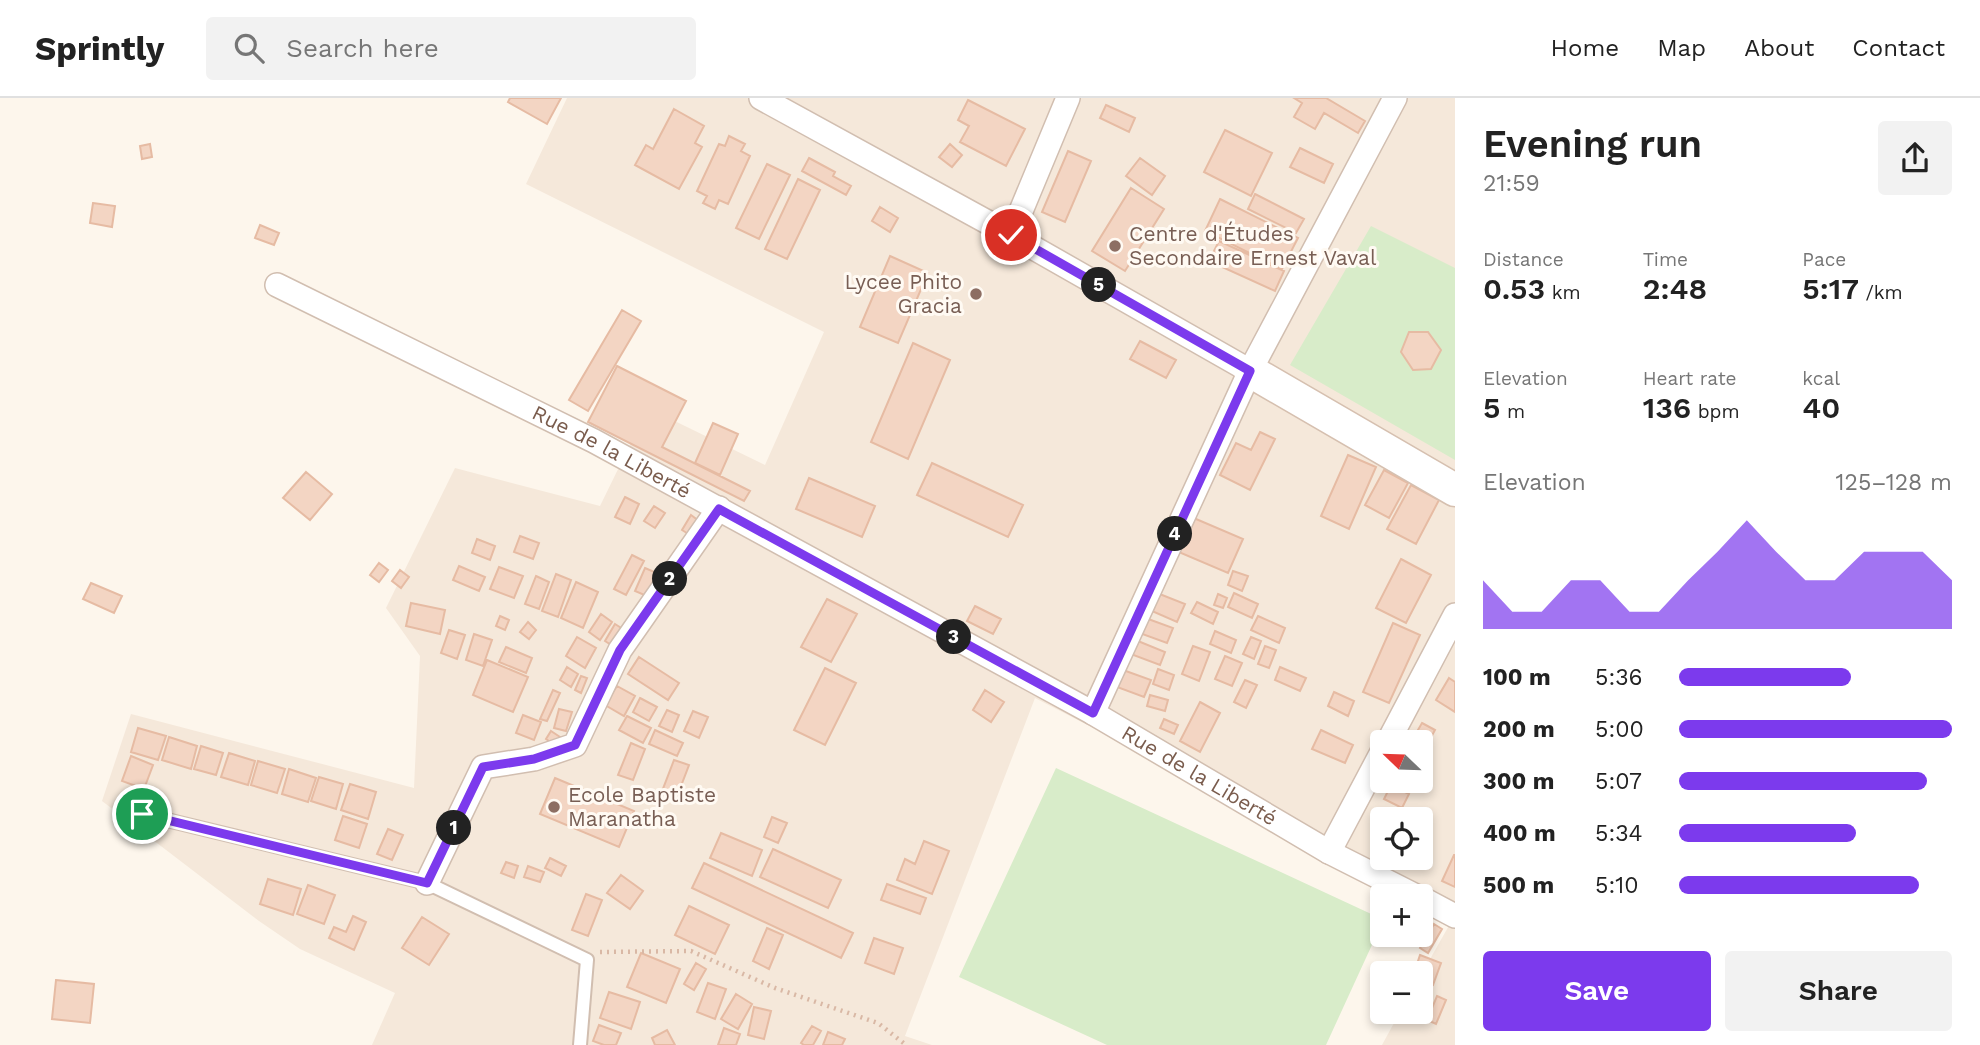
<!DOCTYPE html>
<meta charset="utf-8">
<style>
:root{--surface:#fff;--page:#f2f2f2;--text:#222;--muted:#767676;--line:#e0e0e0;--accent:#7c3aed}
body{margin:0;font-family:"Work Sans",sans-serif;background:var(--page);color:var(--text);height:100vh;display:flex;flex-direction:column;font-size:26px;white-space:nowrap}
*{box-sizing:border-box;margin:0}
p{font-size:23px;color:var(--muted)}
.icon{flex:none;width:38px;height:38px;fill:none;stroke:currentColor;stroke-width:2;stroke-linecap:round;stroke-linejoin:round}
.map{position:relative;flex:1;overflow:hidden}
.sheet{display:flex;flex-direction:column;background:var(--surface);width:525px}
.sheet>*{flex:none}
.needle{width:46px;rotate:293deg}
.controls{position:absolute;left:1370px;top:632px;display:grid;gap:14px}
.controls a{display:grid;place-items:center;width:63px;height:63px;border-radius:7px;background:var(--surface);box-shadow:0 4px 10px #0003;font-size:35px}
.pin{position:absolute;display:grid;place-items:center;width:60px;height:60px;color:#fff;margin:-30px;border:4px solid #fff;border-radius:50%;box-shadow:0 2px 7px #0007}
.km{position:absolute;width:35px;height:35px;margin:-18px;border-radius:50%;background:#222;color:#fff;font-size:19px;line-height:35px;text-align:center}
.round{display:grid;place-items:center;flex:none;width:74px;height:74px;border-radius:7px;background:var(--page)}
.head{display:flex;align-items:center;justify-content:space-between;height:119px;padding:0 28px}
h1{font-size:38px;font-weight:600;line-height:52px}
.metrics{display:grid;grid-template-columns:repeat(3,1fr);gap:10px;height:119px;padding:7px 28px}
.metrics div{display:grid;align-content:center}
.metrics b{font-size:30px;font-weight:600}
.metrics small{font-size:19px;font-weight:400}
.metrics p{font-size:19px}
.chart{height:196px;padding:14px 28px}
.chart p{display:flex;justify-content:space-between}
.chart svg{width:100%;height:126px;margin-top:7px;fill:var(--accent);opacity:.7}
.cta{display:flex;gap:14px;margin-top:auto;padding:14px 28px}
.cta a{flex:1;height:80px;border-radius:7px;background:var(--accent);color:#fff;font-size:28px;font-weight:600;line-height:80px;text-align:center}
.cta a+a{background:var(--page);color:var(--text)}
ul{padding:0 28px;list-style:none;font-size:23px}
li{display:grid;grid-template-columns:112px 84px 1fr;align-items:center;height:52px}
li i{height:18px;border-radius:9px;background:var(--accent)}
header{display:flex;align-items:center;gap:42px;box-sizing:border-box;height:98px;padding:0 35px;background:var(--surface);border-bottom:2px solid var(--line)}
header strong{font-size:33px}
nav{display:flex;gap:38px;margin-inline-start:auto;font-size:24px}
.search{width:490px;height:63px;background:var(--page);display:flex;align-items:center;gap:18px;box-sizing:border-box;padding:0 24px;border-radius:7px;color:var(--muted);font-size:26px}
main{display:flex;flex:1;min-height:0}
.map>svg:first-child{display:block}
</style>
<header>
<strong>Sprintly</strong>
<div class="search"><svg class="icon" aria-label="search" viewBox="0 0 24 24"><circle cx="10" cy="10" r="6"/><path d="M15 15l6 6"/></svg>Search here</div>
<nav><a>Home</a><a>Map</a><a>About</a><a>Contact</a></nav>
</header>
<main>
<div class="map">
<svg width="1455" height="947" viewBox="0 0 1455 947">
<rect width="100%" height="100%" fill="#fdf6ec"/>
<!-- residential -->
<path fill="#f5e8da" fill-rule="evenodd" d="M567 0H1455V816L1035 600 905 938 932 947H372L395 895 300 851 259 823 102 703 131 616 414 690 420 558 386 510 455 370 600 408 648 310 765 367 824 234 526 86ZM1382 644H1421V682H1382ZM1382 721H1421V760H1382Z
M1451 824 1455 826V947H1382L1400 914H1421V877Z"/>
<!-- green -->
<path fill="#d8ecc9" d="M1371 128 1455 170V362L1290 267Z
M1056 670 1382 821V825L1326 947H1107L959 879Z"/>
<!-- building -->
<path fill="#f3d5c3" stroke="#e6bba3" stroke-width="2" d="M510 0H561L547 26 508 4Z
M1294 0H1326L1365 23 1358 35 1324 15 1315 31 1294 19 1302 5Z
M968 2 1025 31 1006 68 960 44 969 28 958 22Z
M1106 7 1135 20 1129 34 1100 20Z
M674 11 704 28 695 45 702 49 679 91 635 67 646 47 653 51Z
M1225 32 1272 55 1251 98 1204 74Z
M729 38 745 46 741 53 750 58 728 106 719 102 715 111 703 105 707 98 697 93 719 46 725 48Z
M150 46 152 59 142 61 140 48Z
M950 46 962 57 952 69 939 59Z
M1300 50 1333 66 1324 85 1290 69Z
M1068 53 1091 63 1065 124 1042 114Z
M809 60 835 74 833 78 851 88 846 97 802 73Z
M1140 60 1165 78 1152 97 1126 78Z
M767 66 790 77 759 141 736 130Z
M798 81 820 92 787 161 765 151Z
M1131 90 1164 111 1125 173 1092 153Z
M1255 96 1304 121 1296 135 1248 111Z
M1220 101 1298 140 1282 171 1205 133Z
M93 105 115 108 112 129 90 125Z
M880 109 898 120 890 134 872 123Z
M260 127 279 135 274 147 255 140Z
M1219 143 1284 173 1275 193 1209 163Z
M890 158 928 175 898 245 860 229Z
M622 212 641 223 588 313 569 302Z
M1409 234H1428L1441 252 1431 271 1413 272 1401 254Z
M1140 243 1176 262 1166 280 1130 261Z
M913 245 950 262 908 361 871 344Z
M617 268 686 303 662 349 750 393 744 403 588 324Z
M713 325 738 336 720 377 695 365Z
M1260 334 1275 341 1250 392 1220 377 1236 345 1251 352Z
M1348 357 1376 369 1349 431 1321 418Z
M932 365 1023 407 1008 439 917 397Z
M1384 372 1408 385 1389 420 1365 407Z
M306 374 332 396 310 422 283 400Z
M809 380 875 408 862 439 796 411Z
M1411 387 1439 402 1416 446 1387 431Z
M625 399 639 406 630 426 615 419Z
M654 408 665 415 655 430 644 423Z
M691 417 699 423 690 437 682 432Z
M1189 418 1243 441 1228 475 1174 452Z
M520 438 539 445 533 461 514 454Z
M477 441 495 448 490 462 472 455Z
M632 457 644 463 626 497 614 491Z
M1401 461 1431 477 1406 525 1376 510Z
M379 465 388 472 379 484 370 477Z
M459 468 485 479 479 493 453 482Z
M499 469 523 478 514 500 490 491Z
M645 470 659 476 649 499 635 493Z
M400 472 409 479 401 490 392 483Z
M1233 473 1248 478 1242 493 1228 487Z
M556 476 571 482 558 519 542 513Z
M536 478 549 484 539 511 525 506Z
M576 484 598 494 583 530 561 520Z
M91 485 122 498 114 515 83 501Z
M1152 493 1185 506 1177 524 1145 510Z
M1234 495 1258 506 1252 520 1228 509Z
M1218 496 1227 500 1223 510 1214 507Z
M827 501 857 516 831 564 801 549Z
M1197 504 1218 514 1213 526 1191 515Z
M411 505 445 512 440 536 406 528Z
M975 508 1001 521 993 536 967 523Z
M601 516 612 524 600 542 589 534Z
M500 518 509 522 505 532 496 528Z
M1140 518 1173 530 1167 545 1134 533Z
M1258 518 1285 530 1279 545 1251 532Z
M528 524 536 532 529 541 520 534Z
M1393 525 1420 537 1389 605 1363 594Z
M615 526 626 533 616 550 605 543Z
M449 532 465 537 457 561 441 555Z
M1215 533 1236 542 1231 555 1210 546Z
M474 536 492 542 483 568 466 562Z
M577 539 596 550 585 570 566 558Z
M1251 539 1261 543 1254 561 1243 556Z
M1133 541 1165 554 1160 567 1128 555Z
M1193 548 1210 554 1199 583 1182 576Z
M1265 548 1276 552 1269 570 1258 566Z
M506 549 532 560 526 575 499 564Z
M1225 558 1242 565 1232 588 1215 581Z
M639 559 679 585 668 602 628 576Z
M487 562 528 579 513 614 473 597Z
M567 569 578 576 571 589 560 582Z
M1280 569 1306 580 1300 593 1275 582Z
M825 570 856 585 825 647 794 632Z
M1158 571 1174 577 1169 592 1153 586Z
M1123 572 1151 582 1144 599 1117 589Z
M581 578 587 580 581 595 575 592Z
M1449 580 1455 584V614L1436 602Z
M1245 582 1257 587 1246 610 1234 604Z
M617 588 635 598 624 618 605 607Z
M553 592 560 595 547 623 540 621Z
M985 592 1004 604 991 624 973 612Z
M1334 594 1354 603 1348 618 1328 608Z
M1150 597 1168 602 1165 613 1147 608Z
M640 600 657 609 649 623 633 614Z
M1200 604 1220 615 1200 654 1180 643Z
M559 611 572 614 566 633 554 630Z
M667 612 679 617 672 634 659 628Z
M693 613 708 619 699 640 684 633Z
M523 617 541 624 534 642 516 635Z
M627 618 651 630 643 645 619 632Z
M1164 621 1178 627 1174 636 1160 630Z
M1422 625 1435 632 1423 654 1421 644H1411Z
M138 630 166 638 158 662 131 654Z
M655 632 683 645 677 658 649 646Z
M1321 632 1353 647 1345 665 1312 651Z
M551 633 563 641 558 649 546 641Z
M169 639 197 648 191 671 162 662Z
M631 645 645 651 633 682 618 677Z
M201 648 223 655 216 677 194 671Z
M229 655 255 663 248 687 221 679Z
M131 658 153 667 144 691 122 683Z
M674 662 689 667 676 701 661 696Z
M258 663 285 671 277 695 251 687Z
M289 671 316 680 308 704 282 696Z
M319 679 343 686 336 711 311 703Z
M555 680 634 713 619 749 540 716Z
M350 686 376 694 368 721 341 712Z
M1391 687 1409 696 1402 710 1384 701Z
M343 718 367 726 359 750 335 742Z
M772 719 787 725 778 745 764 739Z
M388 731 403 737 392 762 377 756Z
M721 735 762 752 752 778 710 760Z
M924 743 949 753 932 796 897 782 905 761 915 766Z
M773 751 841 782 828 810 760 779Z
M1454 757H1455V789L1442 783Z
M550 760 566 768 561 778 545 770Z
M506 764 518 768 514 780 501 775Z
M704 765 853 835 841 860 692 790Z
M528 768 544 774 540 784 524 779Z
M621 777 643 793 630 811 607 795Z
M268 781 301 791 293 817 260 806Z
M887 786 926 800 920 816 881 802Z
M308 787 335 797 324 826 297 816Z
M586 796 602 802 588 838 572 832Z
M689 808 729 827 715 856 675 837Z
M353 818 366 824 354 852 329 840 334 829 346 834Z
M422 819 449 836 429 867 402 850Z
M1434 826 1442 831 1428 855 1420 850Z
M767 830 783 837 769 871 753 863Z
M874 840 903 850 894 876 865 865Z
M641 855 680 871 666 905 627 889Z
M1420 857 1441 865 1433 887 1421 882V875H1414Z
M696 865 706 871 694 892 684 886Z
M56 882 94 886 90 925 52 921Z
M708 885 726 891 715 921 697 914Z
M609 894 640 904 631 931 600 920Z
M736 896 752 906 738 931 721 921Z
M1437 898 1446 902 1436 926 1427 922Z
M754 909 771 913 764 941 748 937Z
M599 927 621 935 616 947H604L593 943Z
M812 928 821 933 813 947H804L801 945Z
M724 930 740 936 736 947H718Z
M667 932 675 947H655L652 940Z
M828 934 845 941 842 947H823Z"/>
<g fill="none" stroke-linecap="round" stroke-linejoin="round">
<!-- lane casing -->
<g stroke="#d1beb0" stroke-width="16">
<path id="lane" d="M142 716 427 785 587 862 580 947"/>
</g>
<!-- street casing -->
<g stroke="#d1beb0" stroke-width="26">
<g id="street">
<path d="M761 0 1011 137 1250 273"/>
<path d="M1011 137 1068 0"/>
<path id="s1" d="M277 187 594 343 1093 615 1329 754 1416 798"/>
<path d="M1093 615 1250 273 1395 0"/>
<path d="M1388 644 1455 517"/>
<path d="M1329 754 1382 654"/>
<path d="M427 785 483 669 534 661 575 647 620 552 719 410"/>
<path d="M1421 800 1455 818"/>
</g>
</g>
<!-- secondary casing -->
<g stroke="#d6c0b0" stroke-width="35">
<path id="secondary" d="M1250 273 1455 392"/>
</g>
<!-- path -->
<path stroke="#d9b8a5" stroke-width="4.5" stroke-dasharray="2 5" stroke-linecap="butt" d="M600 854 691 853 775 890 878 925 906 947"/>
<!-- lane -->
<use href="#lane" stroke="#fff" stroke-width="12"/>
<!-- street -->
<use href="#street" stroke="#fff" stroke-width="23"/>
<!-- secondary -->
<use href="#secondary" stroke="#fff" stroke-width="32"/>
</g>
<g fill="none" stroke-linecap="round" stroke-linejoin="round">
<!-- route casing -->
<g stroke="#fff" stroke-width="14">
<path id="route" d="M142 716 427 785 483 669 534 661 575 647 620 552 719 411 1093 615 1250 273 1011 137"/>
</g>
<!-- route -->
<use href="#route" stroke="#7c3aed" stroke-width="9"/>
</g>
<!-- markers -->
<g fill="#8d6e63" stroke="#fffaf3" stroke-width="2.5">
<circle cx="1115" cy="148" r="7"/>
<circle cx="976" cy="196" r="7"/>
<circle cx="554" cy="709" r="7"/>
</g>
<g text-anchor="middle" stroke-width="6" stroke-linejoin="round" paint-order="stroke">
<!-- education labels -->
<g font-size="21" fill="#785e54" stroke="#fffaf3" text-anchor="start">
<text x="1129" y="143">Centre d'Études<tspan x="1129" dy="24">Secondaire Ernest Vaval</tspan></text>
<text x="962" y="191" text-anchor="end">Lycee Phito<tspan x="962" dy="24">Gracia</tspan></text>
<text x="568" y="704">Ecole Baptiste<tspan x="568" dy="24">Maranatha</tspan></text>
</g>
<!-- street labels -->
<g font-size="21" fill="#7a5c4d" stroke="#fffaf3">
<text dy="7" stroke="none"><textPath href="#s1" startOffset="374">Rue de la Liberté</textPath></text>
<text dy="7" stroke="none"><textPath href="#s1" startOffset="1045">Rue de la Liberté</textPath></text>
</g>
</g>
</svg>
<div class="controls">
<a><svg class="needle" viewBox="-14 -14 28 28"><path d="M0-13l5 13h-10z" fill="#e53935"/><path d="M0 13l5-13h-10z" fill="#767676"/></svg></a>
<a><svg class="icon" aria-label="locate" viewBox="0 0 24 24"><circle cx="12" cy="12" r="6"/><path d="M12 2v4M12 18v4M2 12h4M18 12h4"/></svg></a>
<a>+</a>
<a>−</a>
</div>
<div class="pin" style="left:142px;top:716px;background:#1e9e55"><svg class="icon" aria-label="arrive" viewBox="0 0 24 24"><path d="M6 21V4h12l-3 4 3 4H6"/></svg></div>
<div class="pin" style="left:1011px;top:137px;background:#d93025"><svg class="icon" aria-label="check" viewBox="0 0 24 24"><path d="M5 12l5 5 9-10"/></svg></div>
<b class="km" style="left:454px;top:730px">1</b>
<b class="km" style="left:670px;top:481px">2</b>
<b class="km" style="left:954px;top:539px">3</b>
<b class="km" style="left:1175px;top:436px">4</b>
<b class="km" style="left:1099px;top:187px">5</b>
</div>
<section class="sheet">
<div class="head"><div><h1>Evening run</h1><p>21:59</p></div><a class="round"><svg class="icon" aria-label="share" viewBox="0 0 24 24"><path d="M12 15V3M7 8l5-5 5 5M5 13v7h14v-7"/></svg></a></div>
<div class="metrics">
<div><p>Distance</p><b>0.53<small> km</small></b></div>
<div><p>Time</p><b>2:48</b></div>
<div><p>Pace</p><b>5:17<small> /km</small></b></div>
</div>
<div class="metrics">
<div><p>Elevation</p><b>5<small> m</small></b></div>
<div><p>Heart rate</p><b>136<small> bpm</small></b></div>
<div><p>kcal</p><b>40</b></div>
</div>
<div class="chart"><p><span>Elevation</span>125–128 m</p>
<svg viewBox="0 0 160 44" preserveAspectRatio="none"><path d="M0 44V27L10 38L20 38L30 27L40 27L50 38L60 38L70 27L80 17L90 6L100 17L110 27L120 27L130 17L140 17L150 17L160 27V44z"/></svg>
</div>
<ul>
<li><b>100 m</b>5:36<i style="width:63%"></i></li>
<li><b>200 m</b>5:00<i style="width:100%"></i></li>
<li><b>300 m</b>5:07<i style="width:91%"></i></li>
<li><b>400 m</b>5:34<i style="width:65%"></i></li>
<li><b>500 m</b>5:10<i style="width:88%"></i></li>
</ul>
<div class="cta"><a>Save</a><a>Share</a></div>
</section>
</main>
